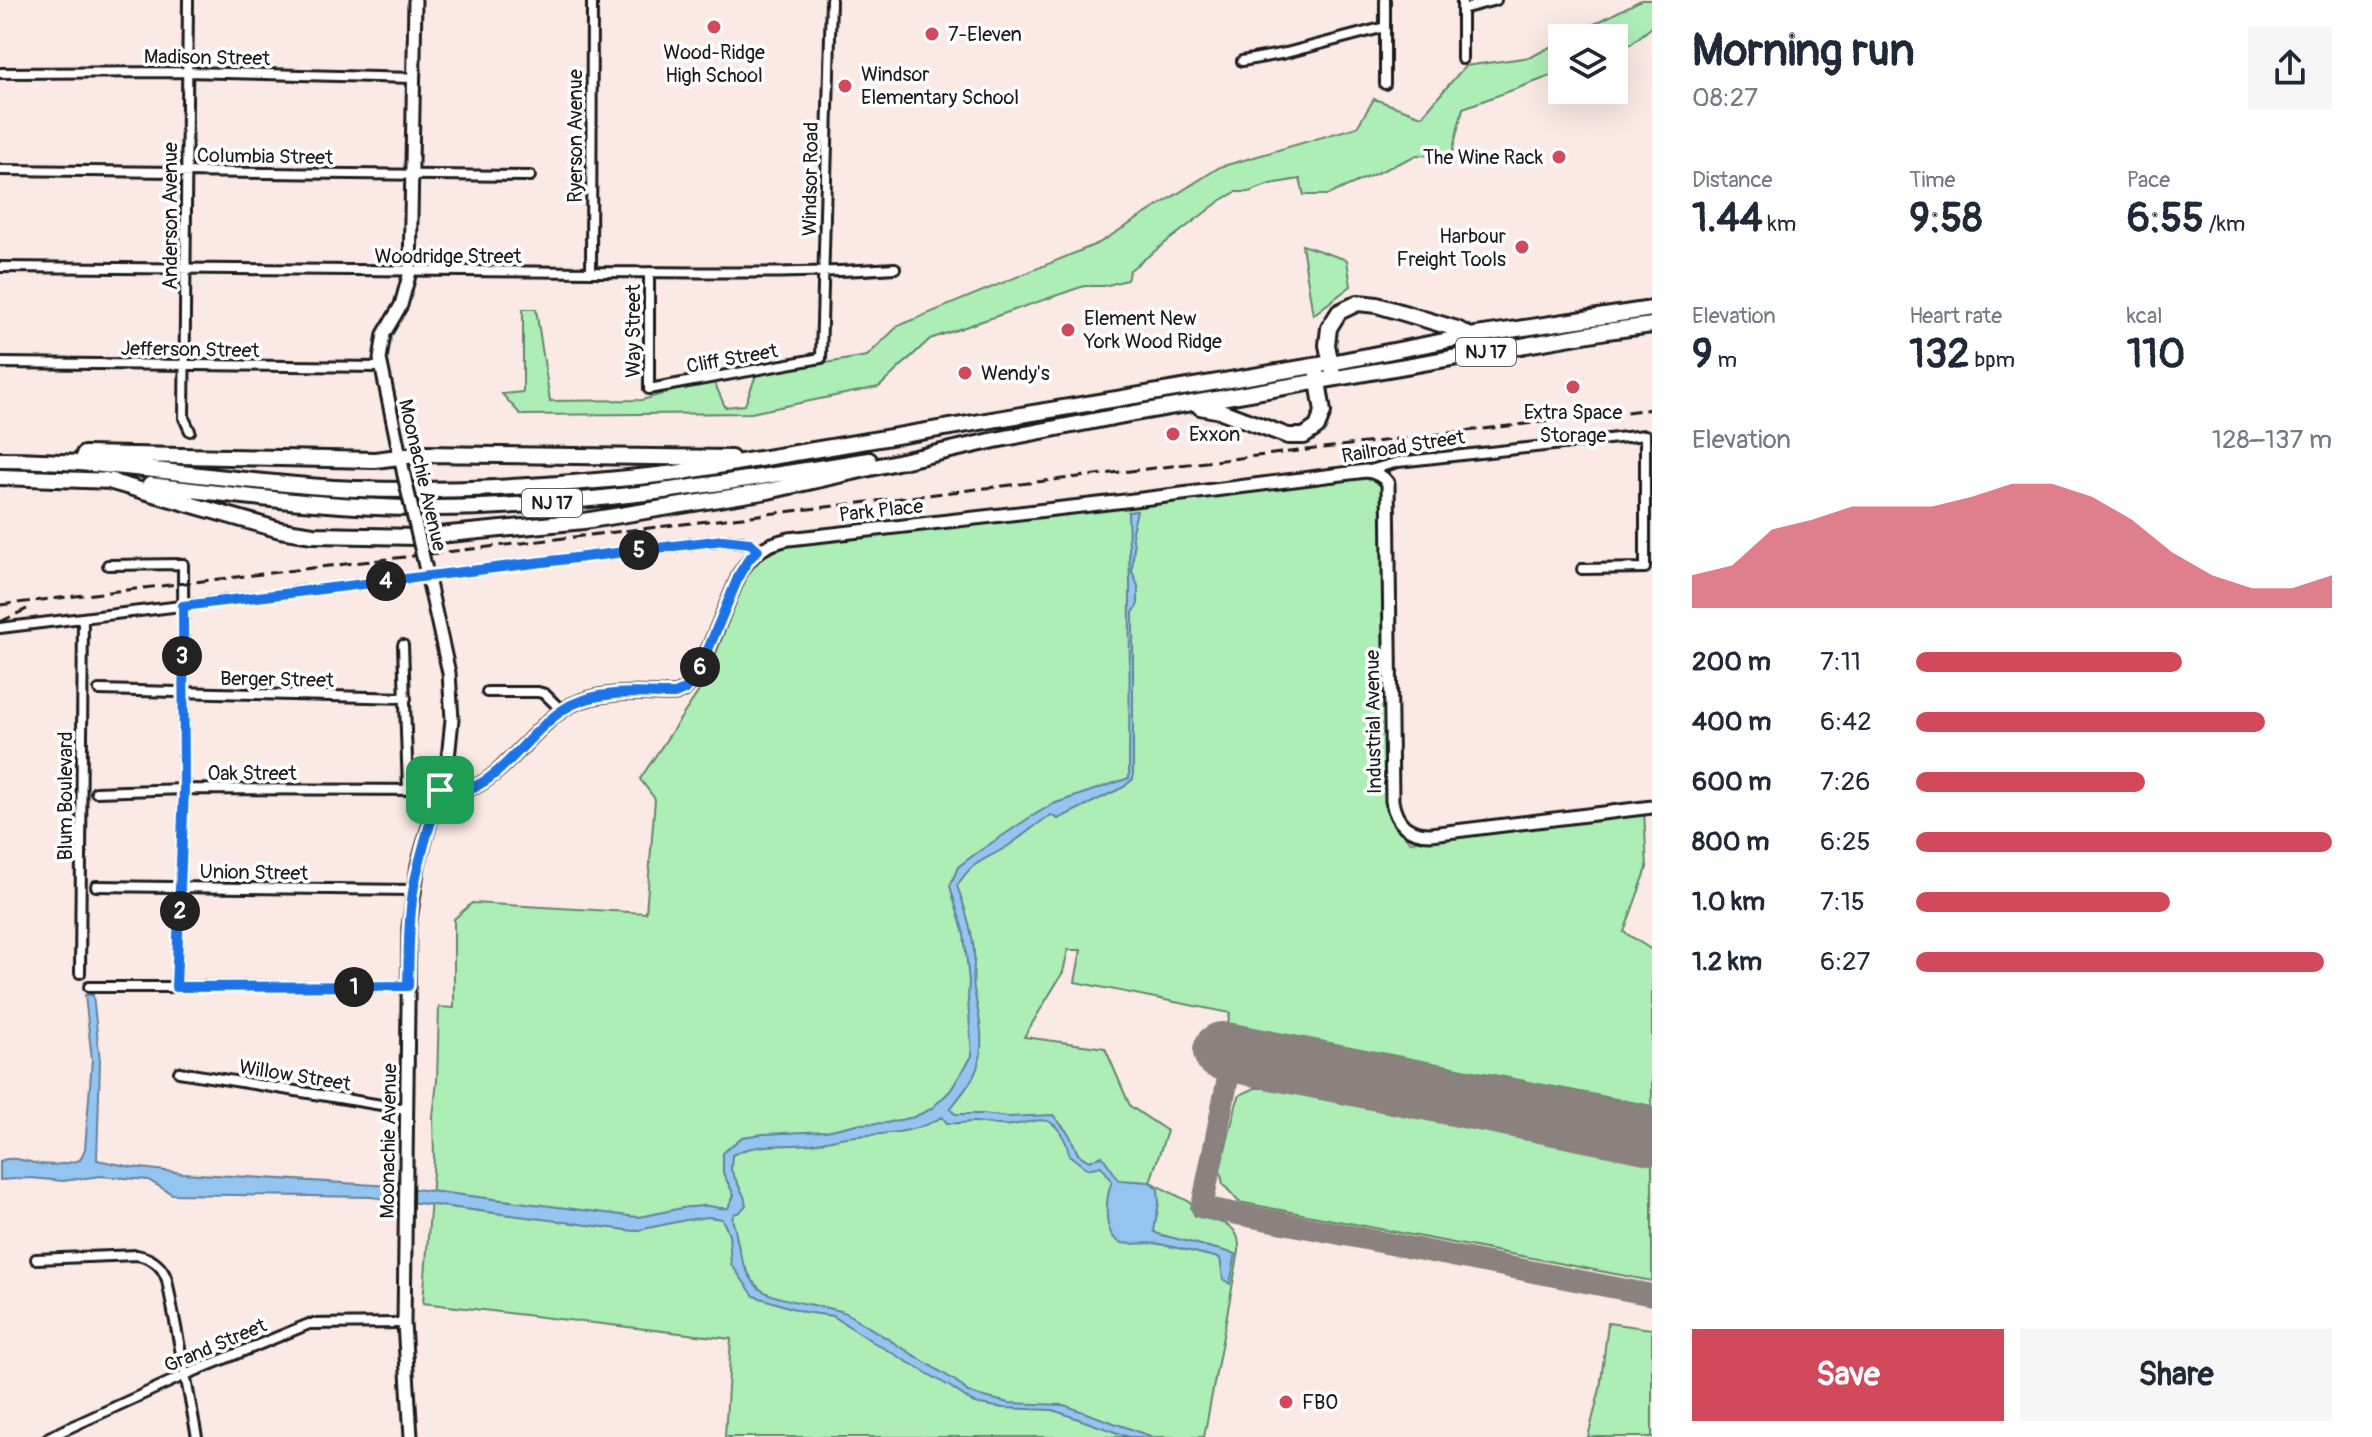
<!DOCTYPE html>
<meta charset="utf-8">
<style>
:root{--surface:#fff;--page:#f6f6f7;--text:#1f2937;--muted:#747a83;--accent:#d1495b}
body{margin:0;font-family:Pangolin,sans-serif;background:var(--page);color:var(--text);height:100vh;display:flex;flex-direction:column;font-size:30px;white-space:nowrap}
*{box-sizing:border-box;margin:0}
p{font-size:26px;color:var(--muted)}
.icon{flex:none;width:44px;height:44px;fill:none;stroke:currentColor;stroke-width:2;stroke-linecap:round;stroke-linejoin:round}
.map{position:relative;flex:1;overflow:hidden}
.drawer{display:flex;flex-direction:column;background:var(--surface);width:720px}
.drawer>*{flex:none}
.tools{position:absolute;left:1548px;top:24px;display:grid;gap:16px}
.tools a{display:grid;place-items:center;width:80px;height:80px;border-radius:0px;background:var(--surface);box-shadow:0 8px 32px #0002;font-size:40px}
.pin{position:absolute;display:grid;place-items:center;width:68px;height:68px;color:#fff;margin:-34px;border-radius:16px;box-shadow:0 4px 12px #0006}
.km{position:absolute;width:40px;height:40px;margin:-20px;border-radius:50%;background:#222;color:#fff;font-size:22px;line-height:40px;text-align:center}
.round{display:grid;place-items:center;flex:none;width:84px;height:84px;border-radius:0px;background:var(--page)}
.head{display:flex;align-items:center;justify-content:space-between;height:136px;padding:0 40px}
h1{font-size:44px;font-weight:800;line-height:60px}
.metrics{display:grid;grid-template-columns:repeat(3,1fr);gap:12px;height:136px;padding:8px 40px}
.metrics div{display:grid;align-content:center}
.metrics b{font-size:40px;font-weight:800}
.metrics small{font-size:22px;font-weight:400}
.metrics p{font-size:22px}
.chart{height:224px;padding:16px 40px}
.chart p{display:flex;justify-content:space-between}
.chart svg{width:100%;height:144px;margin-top:8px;fill:var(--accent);opacity:.7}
.cta{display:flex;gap:16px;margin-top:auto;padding:16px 40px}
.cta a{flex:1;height:92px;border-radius:0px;background:var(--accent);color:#fff;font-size:32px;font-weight:800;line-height:92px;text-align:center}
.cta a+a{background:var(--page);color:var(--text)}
ul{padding:0 40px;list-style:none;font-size:26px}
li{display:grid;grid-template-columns:128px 96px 1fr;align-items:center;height:60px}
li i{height:20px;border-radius:10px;background:var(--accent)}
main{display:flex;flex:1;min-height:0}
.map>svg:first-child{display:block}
</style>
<main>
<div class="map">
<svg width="1652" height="1437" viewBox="0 0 1652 1437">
<rect width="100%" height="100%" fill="#fae9e5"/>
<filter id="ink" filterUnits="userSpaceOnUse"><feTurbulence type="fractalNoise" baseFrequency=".0125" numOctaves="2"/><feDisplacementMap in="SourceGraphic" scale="16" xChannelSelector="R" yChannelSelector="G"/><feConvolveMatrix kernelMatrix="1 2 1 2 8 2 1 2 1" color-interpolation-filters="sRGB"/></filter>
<g filter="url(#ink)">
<!-- green -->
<path fill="#adeeb7" stroke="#64856a" stroke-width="2" d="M1641 0H1652V27L1614 57V38H1567Z
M1562 41V72L1463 108 1451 157 1417 155 1328 195H1304L1300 179 1270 184 1249 192H1236L1220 201 1130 270 1127 280 1104 286H1084L930 339 879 387 751 413 521 415 502 394 523 392V309H536L550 401 642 400 713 379 725 407 745 405 756 375 867 356 898 326 1099 243 1220 167 1357 127 1374 99 1422 116 1465 66 1531 57Z
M1302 245 1347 260 1351 286 1313 315Z
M1375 469 1394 500 1388 816 1410 842 1644 811 1647 868 1624 932 1652 950V1106L1228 1023 1230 1013 1075 982 1081 950H1068L1063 972 1024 1037 1105 1048 1130 1106 1167 1131 1150 1182 1192 1203 1191 1208 1195 1216C1217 1222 1241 1220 1239 1251L1204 1437H725L731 1339 423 1303 434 1158 433 1117 437 1081 439 1007 454 1008V919L472 903 646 913 655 799 640 779 705 682 743 583 758 550 771 543Z
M1255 1088H1265L1652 1163V1281L1239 1202 1223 1184 1220 1170 1237 1102 1240 1095Z
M1608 1323 1652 1329V1437H1588L1600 1389Z"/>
<!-- water -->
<path fill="#94c5f0" stroke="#64819b" stroke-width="2" d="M1137 511 1132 531 1134 547 1132 571 1138 586V604L1133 613V779L1124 787 1058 819 1051 815C1036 824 1023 836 1008 846 984 861 973 860 957 886 965 907 972 929 974 952 975 964 972 977 974 989 978 1011 985 1039 979 1062 975 1079 961 1095 950 1109L955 1114H983L1007 1117 1053 1115 1069 1134 1078 1154 1089 1161 1102 1156 1119 1180 1150 1182 1158 1189 1159 1203 1154 1231 1158 1234 1236 1254 1230 1284 1223 1279 1220 1258C1200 1254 1180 1248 1159 1244 1148 1242 1132 1245 1122 1243 1101 1236 1106 1196 1112 1181L1101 1166 1087 1169 1069 1155C1068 1144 1060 1128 1050 1122 1041 1117 1022 1124 1012 1125 998 1127 986 1122 973 1122 964 1122 956 1124 947 1123L942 1117C912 1135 881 1133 847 1137 835 1138 823 1143 811 1144 784 1147 756 1142 732 1155L731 1170 744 1196 746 1205 740 1212 734 1214 732 1219C737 1233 737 1247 743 1262 747 1271 752 1283 760 1289 775 1301 824 1305 846 1313L957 1382 968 1392 980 1396 1009 1403 1064 1405 1153 1437H1129L1053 1410 1003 1408 974 1403 949 1386 873 1342 833 1316 804 1312 754 1296 731 1264 729 1234 722 1219 708 1217 686 1220 634 1231 371 1197 172 1194 148 1180 101 1176 63 1181 31 1178 0 1180V1161C14 1155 25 1162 40 1164 54 1166 67 1164 80 1160L85 1149 92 1060 85 995H93L100 1061 97 1160 132 1167 183 1173 391 1186 637 1217C655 1215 671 1209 689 1207 695 1207 703 1205 709 1206 717 1207 720 1209 728 1208L734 1195 723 1173V1153L742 1137 763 1134 826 1131 857 1124 886 1123 914 1117 931 1109 950 1091 972 1056 968 1000 969 982 964 934 950 886 958 867 975 854 1029 818 1053 804 1129 778 1130 584 1128 512Z"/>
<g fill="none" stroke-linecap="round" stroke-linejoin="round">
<!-- taxiway -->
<path stroke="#8b8280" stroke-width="22" d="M1233 1053 1202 1207 1652 1295"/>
<!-- runway -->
<path stroke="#8b8280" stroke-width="58" d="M1222 1051 1652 1136"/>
<!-- street casing -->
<g stroke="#1c1c1c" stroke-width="14">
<path id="street" d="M188 0 184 418 190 431
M1385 0V84
M1462 9 1496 0
M1462 59V0
M1242 61 1286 53 1385 27
M0 73 187 72 413 78
M0 170 530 176
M0 267C198 267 395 272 593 272 694 272 795 275 895 268
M591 272 592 0
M649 272V389L821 358 831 0
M0 363 380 367
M1370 470 1398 462 1645 435V568L1582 569
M108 565 183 564 184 789 176 987
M0 628 723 540 750 543 758 550
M403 645 408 789
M99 690 406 698
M487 692H538L545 694 562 711
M96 792 184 789 440 790
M96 886 413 890
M80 973 83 618
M89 987 408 986
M179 1072 406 1109
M36 1259 137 1255C152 1258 162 1265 167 1280L197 1437
M49 1437 185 1375 309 1324 404 1323"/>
</g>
<!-- secondary casing -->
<g stroke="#1c1c1c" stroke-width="17">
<path id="secondary" d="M404 475 380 359 384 334 401 305 410 272 415 0
M440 790C450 790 462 792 471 788 504 777 535 724 571 705 603 689 641 694 675 694L684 690 697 676 740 573C753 552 766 544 789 539L1134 500 1366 471C1375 472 1382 475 1388 483L1392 801C1396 824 1408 834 1431 834L1652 807
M411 1437 404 1323 409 927 418 865 448 759 452 719 449 673 429 583"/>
</g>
<!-- highway casing -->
<g stroke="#1c1c1c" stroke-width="20">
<path id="highway" d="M1332 369 1327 345 1329 328 1339 312 1358 303 1377 305 1457 329 1470 336
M1200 407 1221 411 1288 436H1304L1317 427 1323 412 1317 375
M84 454 375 460 423 454 731 458
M0 460C120 460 237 484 356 489 463 493 570 485 676 473L1331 363 1470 336 1652 309
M0 477 113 481
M105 480 280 530 313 535 418 537 584 521 768 491 995 440 1129 414 1607 331 1652 325
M150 485C244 496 339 509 434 508 581 507 724 483 869 460"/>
</g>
<!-- street -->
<use href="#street" stroke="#fff" stroke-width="8"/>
<!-- secondary -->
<use href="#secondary" stroke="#fff" stroke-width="11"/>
<!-- highway -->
<use href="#highway" stroke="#fff" stroke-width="14"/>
<!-- rail -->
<path stroke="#1c1c1c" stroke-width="3" stroke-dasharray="12 6" stroke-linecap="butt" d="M0 605 1652 409
M0 622 31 607"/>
<!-- secondary-bridge casing -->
<g stroke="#1c1c1c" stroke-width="17" stroke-linecap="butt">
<path id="secondary-bridge" d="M404 475 429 583"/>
</g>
<!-- secondary-bridge -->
<use href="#secondary-bridge" stroke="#fff" stroke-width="11"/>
</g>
</g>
<g fill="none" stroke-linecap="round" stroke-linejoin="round" filter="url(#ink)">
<!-- route casing -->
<g stroke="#fff" stroke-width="16">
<path id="route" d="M723 540 750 543 758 550 749 559 740 573 697 676 684 690 675 694C641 694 603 689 571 705 535 724 504 777 471 788 462 792 450 790 440 790 431 822 420 854 414 886 408 919 409 953 408 986L176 987 184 789 183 606Z"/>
</g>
<!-- route -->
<use href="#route" stroke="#1a73e8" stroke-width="10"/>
</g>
<!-- markers -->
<g fill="#d1495b" stroke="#fff" stroke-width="3">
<circle cx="714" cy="27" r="8"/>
<circle cx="932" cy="34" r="8"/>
<circle cx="845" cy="86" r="8"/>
<circle cx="1559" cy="157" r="8"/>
<circle cx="1522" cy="247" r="8"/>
<circle cx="1068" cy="330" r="8"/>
<circle cx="965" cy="373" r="8"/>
<circle cx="1573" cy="387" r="8"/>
<circle cx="1173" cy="434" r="8"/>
<circle cx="1286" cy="1402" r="8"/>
</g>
<g text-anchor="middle" stroke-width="7" stroke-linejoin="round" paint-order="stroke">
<!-- shield labels -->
<g fill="#fff" stroke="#606060" stroke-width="2">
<rect x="1456" y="338" width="60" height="28" rx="6"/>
<rect x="522" y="489" width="60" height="28" rx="6"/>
</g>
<g font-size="18" font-weight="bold" fill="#1c1c1c">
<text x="1486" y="358">NJ 17</text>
<text x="552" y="509">NJ 17</text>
</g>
<!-- poi labels -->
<g font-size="20" fill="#1c1c1c" stroke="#fff" text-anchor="start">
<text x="948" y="41">7-Eleven</text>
<text x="714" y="59" text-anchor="middle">Wood-Ridge<tspan x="714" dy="23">High School</tspan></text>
<text x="861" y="81">Windsor<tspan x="861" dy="23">Elementary School</tspan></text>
<text x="1543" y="164" text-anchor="end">The Wine Rack</text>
<text x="1506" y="243" text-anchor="end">Harbour<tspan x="1506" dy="23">Freight Tools</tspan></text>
<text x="1084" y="325">Element New<tspan x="1084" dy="23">York Wood Ridge</tspan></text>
<text x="981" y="380">Wendy's</text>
<text x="1573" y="419" text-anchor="middle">Extra Space<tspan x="1573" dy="23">Storage</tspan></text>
<text x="1189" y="441">Exxon</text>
<text x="1302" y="1409">FBO</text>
</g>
<!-- street labels -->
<g font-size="20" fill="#1c1c1c" stroke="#fff">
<text transform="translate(207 57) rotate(1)" y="7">Madison Street</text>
<text transform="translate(575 136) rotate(-90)" y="7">Ryerson Avenue</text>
<text transform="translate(265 156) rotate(1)" y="7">Columbia Street</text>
<text transform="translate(810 179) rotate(-89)" y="7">Windsor Road</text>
<text transform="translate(170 216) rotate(-90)" y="7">Anderson Avenue</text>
<text x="448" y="263">Woodridge Street</text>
<text transform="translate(633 331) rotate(-90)" y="7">Way Street</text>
<text transform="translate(190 349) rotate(1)" y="7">Jefferson Street</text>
<text transform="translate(732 358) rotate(-10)" y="7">Cliff Street</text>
<text transform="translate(1403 446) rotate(-9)" y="7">Railroad Street</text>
<text transform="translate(423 475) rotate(77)" y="7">Moonachie Avenue</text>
<text transform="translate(881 510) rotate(-6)" y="7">Park Place</text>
<text transform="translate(277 679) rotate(1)" y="7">Berger Street</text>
<text transform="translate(1373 722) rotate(-91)" y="7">Industrial Avenue</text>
<text x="252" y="780">Oak Street</text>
<text transform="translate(65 796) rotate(-90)" y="7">Blum Boulevard</text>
<text transform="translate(254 872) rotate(1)" y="7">Union Street</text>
<text transform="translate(295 1075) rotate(9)" y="7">Willow Street</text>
<text transform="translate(388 1141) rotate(-89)" y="7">Moonachie Avenue</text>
<text transform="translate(215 1345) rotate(-23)" y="7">Grand Street</text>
</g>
</g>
</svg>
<div class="tools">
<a><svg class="icon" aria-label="layers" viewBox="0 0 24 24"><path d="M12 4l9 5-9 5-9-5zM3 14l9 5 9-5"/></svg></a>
</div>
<div class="pin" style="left:440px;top:790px;background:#1e9e55"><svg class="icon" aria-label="arrive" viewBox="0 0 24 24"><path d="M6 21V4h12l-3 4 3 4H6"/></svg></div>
<b class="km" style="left:354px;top:987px">1</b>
<b class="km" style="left:180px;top:911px">2</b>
<b class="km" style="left:182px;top:656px">3</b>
<b class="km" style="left:386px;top:581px">4</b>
<b class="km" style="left:639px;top:550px">5</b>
<b class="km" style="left:700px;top:667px">6</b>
</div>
<section class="drawer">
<div class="head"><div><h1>Morning run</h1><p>08:27</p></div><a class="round"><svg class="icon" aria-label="share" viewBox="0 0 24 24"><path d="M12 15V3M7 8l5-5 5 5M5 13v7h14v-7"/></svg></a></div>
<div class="metrics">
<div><p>Distance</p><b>1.44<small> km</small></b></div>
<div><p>Time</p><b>9:58</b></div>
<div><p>Pace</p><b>6:55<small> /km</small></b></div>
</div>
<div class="metrics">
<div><p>Elevation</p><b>9<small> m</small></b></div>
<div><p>Heart rate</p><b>132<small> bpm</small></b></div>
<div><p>kcal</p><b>110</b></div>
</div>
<div class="chart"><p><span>Elevation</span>128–137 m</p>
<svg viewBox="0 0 160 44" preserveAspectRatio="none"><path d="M0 44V34L10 31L20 20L30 17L40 13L50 13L60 13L70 10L80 6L90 6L100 10L110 17L120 27L130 34L140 38L150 38L160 34V44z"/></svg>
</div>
<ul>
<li><b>200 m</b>7:11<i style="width:64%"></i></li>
<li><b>400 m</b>6:42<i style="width:84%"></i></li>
<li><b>600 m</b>7:26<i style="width:55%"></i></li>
<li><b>800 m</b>6:25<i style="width:100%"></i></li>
<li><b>1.0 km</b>7:15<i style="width:61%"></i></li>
<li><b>1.2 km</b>6:27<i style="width:98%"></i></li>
</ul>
<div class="cta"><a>Save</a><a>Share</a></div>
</section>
</main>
